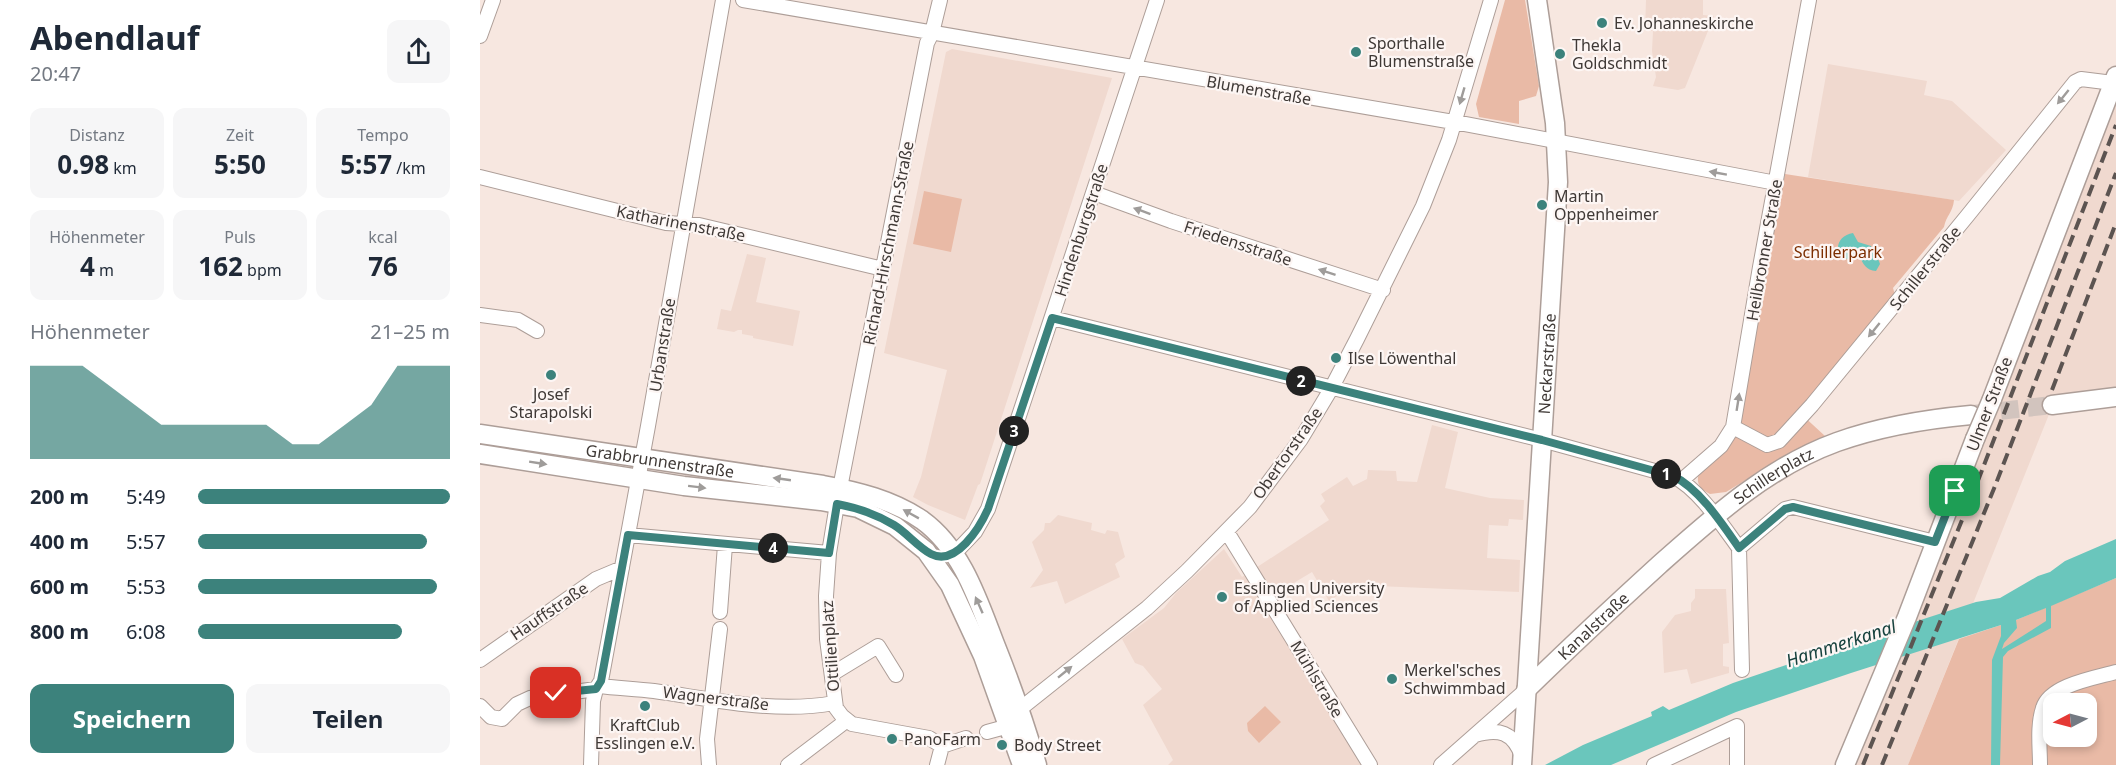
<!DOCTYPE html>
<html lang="de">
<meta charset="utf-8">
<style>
:root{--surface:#fff;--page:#f6f6f7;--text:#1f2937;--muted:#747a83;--accent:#3c827c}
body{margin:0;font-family:"Noto Sans",sans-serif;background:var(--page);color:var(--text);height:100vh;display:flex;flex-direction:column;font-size:22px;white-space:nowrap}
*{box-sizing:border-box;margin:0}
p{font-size:20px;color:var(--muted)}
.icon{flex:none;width:33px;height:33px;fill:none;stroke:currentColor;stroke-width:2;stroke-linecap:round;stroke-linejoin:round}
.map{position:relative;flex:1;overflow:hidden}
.details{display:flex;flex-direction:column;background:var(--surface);width:480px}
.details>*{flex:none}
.needle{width:39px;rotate:264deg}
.fabs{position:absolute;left:1563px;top:693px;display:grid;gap:12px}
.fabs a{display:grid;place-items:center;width:54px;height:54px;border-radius:12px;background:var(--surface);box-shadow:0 3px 9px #0003;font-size:30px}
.pin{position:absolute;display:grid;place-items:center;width:51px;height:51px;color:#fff;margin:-26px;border-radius:12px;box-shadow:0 3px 9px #0006}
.km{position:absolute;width:30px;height:30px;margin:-15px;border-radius:50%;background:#222;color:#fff;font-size:16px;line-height:30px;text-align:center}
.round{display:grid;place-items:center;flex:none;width:63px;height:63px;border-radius:12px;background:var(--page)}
.overview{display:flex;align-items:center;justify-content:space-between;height:102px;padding:0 30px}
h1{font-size:33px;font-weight:700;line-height:45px}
.figures{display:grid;grid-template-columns:repeat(3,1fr);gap:9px;height:102px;padding:6px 30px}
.figures div{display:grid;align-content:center;border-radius:12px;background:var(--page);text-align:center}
.figures b{font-size:26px;font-weight:700}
.figures small{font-size:16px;font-weight:400}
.figures p{font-size:16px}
.chart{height:168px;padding:12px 30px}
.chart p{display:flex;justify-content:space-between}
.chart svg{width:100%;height:108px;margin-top:6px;fill:var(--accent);opacity:.7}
.action{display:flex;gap:12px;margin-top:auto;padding:12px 30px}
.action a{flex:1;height:69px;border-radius:12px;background:var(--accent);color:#fff;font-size:24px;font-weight:700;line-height:69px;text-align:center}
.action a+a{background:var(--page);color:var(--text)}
ul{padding:0 30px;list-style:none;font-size:20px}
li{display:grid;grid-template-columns:96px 72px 1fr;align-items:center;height:45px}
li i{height:15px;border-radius:8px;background:var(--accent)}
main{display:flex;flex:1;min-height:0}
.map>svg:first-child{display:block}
</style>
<main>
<section class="details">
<div class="overview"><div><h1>Abendlauf</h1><p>20:47</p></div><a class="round"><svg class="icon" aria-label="share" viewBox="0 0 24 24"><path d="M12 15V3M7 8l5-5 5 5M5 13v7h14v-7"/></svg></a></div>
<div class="figures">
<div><p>Distanz</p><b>0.98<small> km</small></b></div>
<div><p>Zeit</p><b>5:50</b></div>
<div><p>Tempo</p><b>5:57<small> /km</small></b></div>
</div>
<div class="figures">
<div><p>Höhenmeter</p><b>4<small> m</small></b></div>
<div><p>Puls</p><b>162<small> bpm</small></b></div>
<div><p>kcal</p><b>76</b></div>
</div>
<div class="chart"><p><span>Höhenmeter</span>21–25 m</p>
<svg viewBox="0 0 160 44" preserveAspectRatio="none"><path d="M0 44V6L10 6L20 6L30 14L40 22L50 30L60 30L70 30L80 30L90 30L100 38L110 38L120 30L130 22L140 6L150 6L160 6V44z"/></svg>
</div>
<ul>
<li><b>200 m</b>5:49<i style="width:100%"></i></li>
<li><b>400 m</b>5:57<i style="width:91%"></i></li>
<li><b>600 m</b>5:53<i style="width:95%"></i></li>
<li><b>800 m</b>6:08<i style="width:81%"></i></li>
</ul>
<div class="action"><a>Speichern</a><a>Teilen</a></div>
</section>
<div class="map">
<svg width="1636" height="765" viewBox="0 0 1636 765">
<rect width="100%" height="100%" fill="#f7e7e0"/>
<!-- built -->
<path fill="#f0d9cf" d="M1166 0H1223V15L1234 16 1205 88 1198 90 1173 86 1176 77 1172 51 1173 31H1165Z
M472 49 632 78 500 484 498 485 485 520 448 505 433 497 441 477 467 370 404 353 466 52Z
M1348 64 1447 81 1444 95 1472 101 1526 150 1479 201 1328 177Z
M1636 104V388L1576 397 1428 765H1376L1487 488Z
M267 254 286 258 276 302 320 311 313 346 273 338V336L262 334V330H258L254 332 237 329 241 309 251 311Z
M952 425 978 432 965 488 1010 498 1044 500 1043 520 1029 519 1028 526 1009 525 1007 558 1040 560 1039 592 874 585 849 601 832 572 782 602 882 765H688L693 760 663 705 682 689 663 666 655 663 642 639 684 608 696 593 744 549 762 577 849 520 840 506 845 501 841 494 867 477 873 486 887 479 888 470 916 471 917 481 937 482Z
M578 515 612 523 611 530 625 534 627 530 638 532 645 557 635 564 640 577 585 604 577 581 550 588 563 570 552 542 564 530 565 523H570Z
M1215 589H1246L1249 643 1243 644V666L1249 667V673L1211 684 1207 669 1184 673 1182 632 1195 615 1211 611V603L1215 598Z"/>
<!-- green -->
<path fill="#e9baa6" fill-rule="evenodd" d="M1025 0H1045L1059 86 1056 96 1039 101V124L999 117 996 104Z
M1305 174 1474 200C1473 212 1466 216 1464 227L1413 288 1415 295 1320 413 1345 436 1294 463 1246 492 1230 494C1219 489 1215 482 1220 471L1245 449 1277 318Z
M444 191 482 199 471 252 433 244Z
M1636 578V765H1428L1479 639 1536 620ZM1574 704H1606V736H1574Z
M785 706 801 722 779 743 768 731 767 723Z"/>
<!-- water -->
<path fill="#6ac6bc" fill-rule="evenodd" d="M1373 233 1378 242 1391 246C1392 254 1398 256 1400 264L1396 271C1386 270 1383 264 1380 257L1365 259 1358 251C1357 241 1363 235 1373 233Z
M1636 539V578L1571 606V628L1528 651 1523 657 1520 765H1511L1512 660 1521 636V625L1371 673 1256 712 1131 765H1065L1103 745 1172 716 1171 712 1183 706 1189 710 1253 683 1382 639 1496 602 1520 598 1558 576 1570 572 1585 561ZM1566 608V621L1522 649 1524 643 1537 628 1536 620Z"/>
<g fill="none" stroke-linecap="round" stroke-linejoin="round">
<!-- secondary-tunnel -->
<path stroke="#d2c4be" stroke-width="18" stroke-dasharray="18 9" stroke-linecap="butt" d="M1494 414 1572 405"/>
<!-- street casing -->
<g stroke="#ad9e98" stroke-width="16">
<path id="street" d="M263 0 985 124 1296 183
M0 36 13 0
M0 177 186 223 219 225 403 269
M614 193 691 221 903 290
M0 315 38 320 57 331
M572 318 1062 440 1193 476C1219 489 1242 525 1259 548
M1253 427 1287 445 1299 441 1332 405 1488 215 1595 82 1601 79 1633 83
M1202 480 1241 446 1253 427 1280 267 1329 0
M360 488 447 43 452 33 460 0
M357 504 349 553 346 596 347 639 356 708 362 716 372 724 449 738 462 746
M747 532 890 765
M148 535 349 553
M1259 548 1305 509 1313 507 1455 542
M1259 548 1262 670
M474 554 495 532 508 509 677 0
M240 612 245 545
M0 660 116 579 142 568
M352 674 398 646 416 675
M119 686C137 688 156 689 174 691 232 699 295 714 354 703
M0 706 11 717 22 719 37 704 50 698 116 689
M540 709 667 608 707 571 770 507 821 439 851 389 877 339 943 206 969 140 1011 0
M507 732 529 726
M995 735C1019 728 1033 732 1042 756
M462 746 486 738
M111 765 113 701 116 689 121 681 168 426 243 0
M229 765 227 739 240 629
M308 765 366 721
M457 765 462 746
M961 765 1046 690
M1174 765 1257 726V765
M1560 765C1560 747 1557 726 1563 708 1570 685 1615 678 1636 672"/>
</g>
<!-- secondary casing -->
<g stroke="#ad9e98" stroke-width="21">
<g id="secondary">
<path d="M1512 399 1636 76"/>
<path d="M1572 405 1636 397"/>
<path id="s1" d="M0 434 343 485C377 491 413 500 442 520 482 549 498 600 515 644 531 684 545 724 557 765"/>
<path d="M0 454 204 486 341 501 378 508 415 526 446 551 470 585 503 656 542 765"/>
<path id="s2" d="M1046 690C1089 648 1134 606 1179 565 1233 517 1288 467 1357 442 1399 427 1447 419 1491 415"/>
<path id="s3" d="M1042 765 1078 182 1075 123 1057 0"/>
<path d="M1365 765 1427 617 1495 439"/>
</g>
</g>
<!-- street -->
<use href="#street" stroke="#fff" stroke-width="14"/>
<!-- secondary -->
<use href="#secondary" stroke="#fff" stroke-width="18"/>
<!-- rail -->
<path stroke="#5c5451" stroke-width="4" stroke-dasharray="12 6" stroke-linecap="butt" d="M1572 390 1636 223
M1383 765 1499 478 1636 125
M1402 765 1515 486 1636 173"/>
<!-- secondary-bridge casing -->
<g stroke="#ad9e98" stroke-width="21" stroke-linecap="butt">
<path id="secondary-bridge" d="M1495 439 1512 399"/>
</g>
<!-- secondary-bridge -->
<use href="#secondary-bridge" stroke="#fff" stroke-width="18"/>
</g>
<!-- one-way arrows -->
<defs><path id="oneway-solid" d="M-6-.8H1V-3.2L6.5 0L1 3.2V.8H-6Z" transform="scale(1.5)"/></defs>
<g fill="#9f9c9a">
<use href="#oneway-solid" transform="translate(982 96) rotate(106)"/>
<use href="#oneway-solid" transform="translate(1583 97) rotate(129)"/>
<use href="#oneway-solid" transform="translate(1238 173) rotate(-170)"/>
<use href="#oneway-solid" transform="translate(662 211) rotate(-160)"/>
<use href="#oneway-solid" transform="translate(847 272) rotate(-162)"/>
<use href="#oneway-solid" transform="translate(1394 330) rotate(129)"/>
<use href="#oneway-solid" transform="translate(1258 402) rotate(-81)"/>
<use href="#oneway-solid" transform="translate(58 463) rotate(9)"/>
<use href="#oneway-solid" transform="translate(302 479) rotate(-172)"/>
<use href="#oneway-solid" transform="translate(217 487) rotate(7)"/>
<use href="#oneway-solid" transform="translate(431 514) rotate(-151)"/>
<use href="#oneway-solid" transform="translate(499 605) rotate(-114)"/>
<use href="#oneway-solid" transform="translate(585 672) rotate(-39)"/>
</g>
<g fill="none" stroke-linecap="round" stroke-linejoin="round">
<!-- route casing -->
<g stroke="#fff" stroke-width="12">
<path id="route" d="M76 693 116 689 121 681 148 535 349 553 357 504C378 508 396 514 414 525 427 533 438 547 451 554 476 567 500 527 508 509L572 318 1062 440 1193 476C1219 488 1243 525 1259 548L1305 509 1313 507 1455 542 1475 491"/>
</g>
<!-- route -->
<use href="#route" stroke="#3c827c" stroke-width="8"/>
</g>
<!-- markers -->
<g fill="#3c827c" stroke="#fdf6f4" stroke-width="2">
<circle cx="1122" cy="23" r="6"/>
<circle cx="876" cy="52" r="6"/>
<circle cx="1080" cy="54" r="6"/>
<circle cx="1062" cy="205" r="6"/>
<circle cx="856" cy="358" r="6"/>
<circle cx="71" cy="375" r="6"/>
<circle cx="742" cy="597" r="6"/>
<circle cx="912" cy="679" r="6"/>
<circle cx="165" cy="706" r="6"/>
<circle cx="412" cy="739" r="6"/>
<circle cx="522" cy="745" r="6"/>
</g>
<g text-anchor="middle" stroke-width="4.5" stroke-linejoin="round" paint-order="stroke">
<!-- poi labels -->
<g font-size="16" fill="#3f3936" stroke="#fdf6f4" text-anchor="start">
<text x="1134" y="29">Ev. Johanneskirche</text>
<text x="888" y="49">Sporthalle<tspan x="888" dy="18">Blumenstraße</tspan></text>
<text x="1092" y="51">Thekla<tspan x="1092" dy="18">Goldschmidt</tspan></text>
<text x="1074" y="202">Martin<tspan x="1074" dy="18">Oppenheimer</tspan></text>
<text x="868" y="364">Ilse Löwenthal</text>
<text x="71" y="400" text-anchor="middle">Josef<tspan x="71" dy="18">Starapolski</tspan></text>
<text x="754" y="594">Esslingen University<tspan x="754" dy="18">of Applied Sciences</tspan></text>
<text x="924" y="676">Merkel'sches<tspan x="924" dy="18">Schwimmbad</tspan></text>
<text x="165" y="731" text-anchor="middle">KraftClub<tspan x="165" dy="18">Esslingen e.V.</tspan></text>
<text x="424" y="745">PanoFarm</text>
<text x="534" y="751">Body Street</text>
</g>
<!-- street labels -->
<g font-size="16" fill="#3f3936" stroke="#fdf6f4">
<text transform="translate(779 90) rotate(10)" y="6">Blumenstraße</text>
<text transform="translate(201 223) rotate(11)" y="6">Katharinenstraße</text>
<text transform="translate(601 230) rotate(-72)" y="6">Hindenburgstraße</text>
<text transform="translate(408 243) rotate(-79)" y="6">Richard-Hirschmann-Straße</text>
<text transform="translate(758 243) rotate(18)" y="6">Friedensstraße</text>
<text transform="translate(1284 250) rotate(-80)" y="6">Heilbronner Straße</text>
<text transform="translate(1445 268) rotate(-51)" y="6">Schillerstraße</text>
<text transform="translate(182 345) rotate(-81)" y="6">Urbanstraße</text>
<text dy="6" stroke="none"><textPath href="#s3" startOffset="402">Neckarstraße</textPath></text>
<text transform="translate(1509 404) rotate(-69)" y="6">Ulmer Straße</text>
<text transform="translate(807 453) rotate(-55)" y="6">Obertorstraße</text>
<text dy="6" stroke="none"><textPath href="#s1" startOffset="182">Grabbrunnenstraße</textPath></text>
<text dy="6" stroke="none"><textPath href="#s2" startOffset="328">Schillerplatz</textPath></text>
<text transform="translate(69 611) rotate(-34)" y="6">Hauffstraße</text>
<text dy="6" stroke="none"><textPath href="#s2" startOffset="93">Kanalstraße</textPath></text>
<text transform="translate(350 646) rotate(-94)" y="6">Ottilienplatz</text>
<text transform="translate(837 679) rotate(59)" y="6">Mühlstraße</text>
<text transform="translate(236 698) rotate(7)" y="6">Wagnerstraße</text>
</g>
<!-- park labels -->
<g font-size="16" fill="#7c2e00" stroke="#fdf6f4">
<text x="1358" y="258">Schillerpark</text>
</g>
<!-- water labels -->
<g font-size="18" font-style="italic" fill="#17423e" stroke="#fdf6f4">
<text transform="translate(1361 644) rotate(-18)" y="6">Hammerkanal</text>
</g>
</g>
</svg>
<div class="fabs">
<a><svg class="needle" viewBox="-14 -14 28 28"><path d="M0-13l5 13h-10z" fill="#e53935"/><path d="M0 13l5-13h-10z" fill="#747a83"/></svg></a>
</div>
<div class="pin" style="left:1475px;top:491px;background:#1e9e55"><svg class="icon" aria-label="arrive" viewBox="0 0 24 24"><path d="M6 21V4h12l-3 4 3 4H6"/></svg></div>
<div class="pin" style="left:76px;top:693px;background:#d93025"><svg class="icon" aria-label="check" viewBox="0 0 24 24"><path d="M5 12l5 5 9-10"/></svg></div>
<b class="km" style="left:1186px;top:474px">1</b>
<b class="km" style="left:821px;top:381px">2</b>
<b class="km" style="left:534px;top:431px">3</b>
<b class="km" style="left:293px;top:548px">4</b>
</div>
</main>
